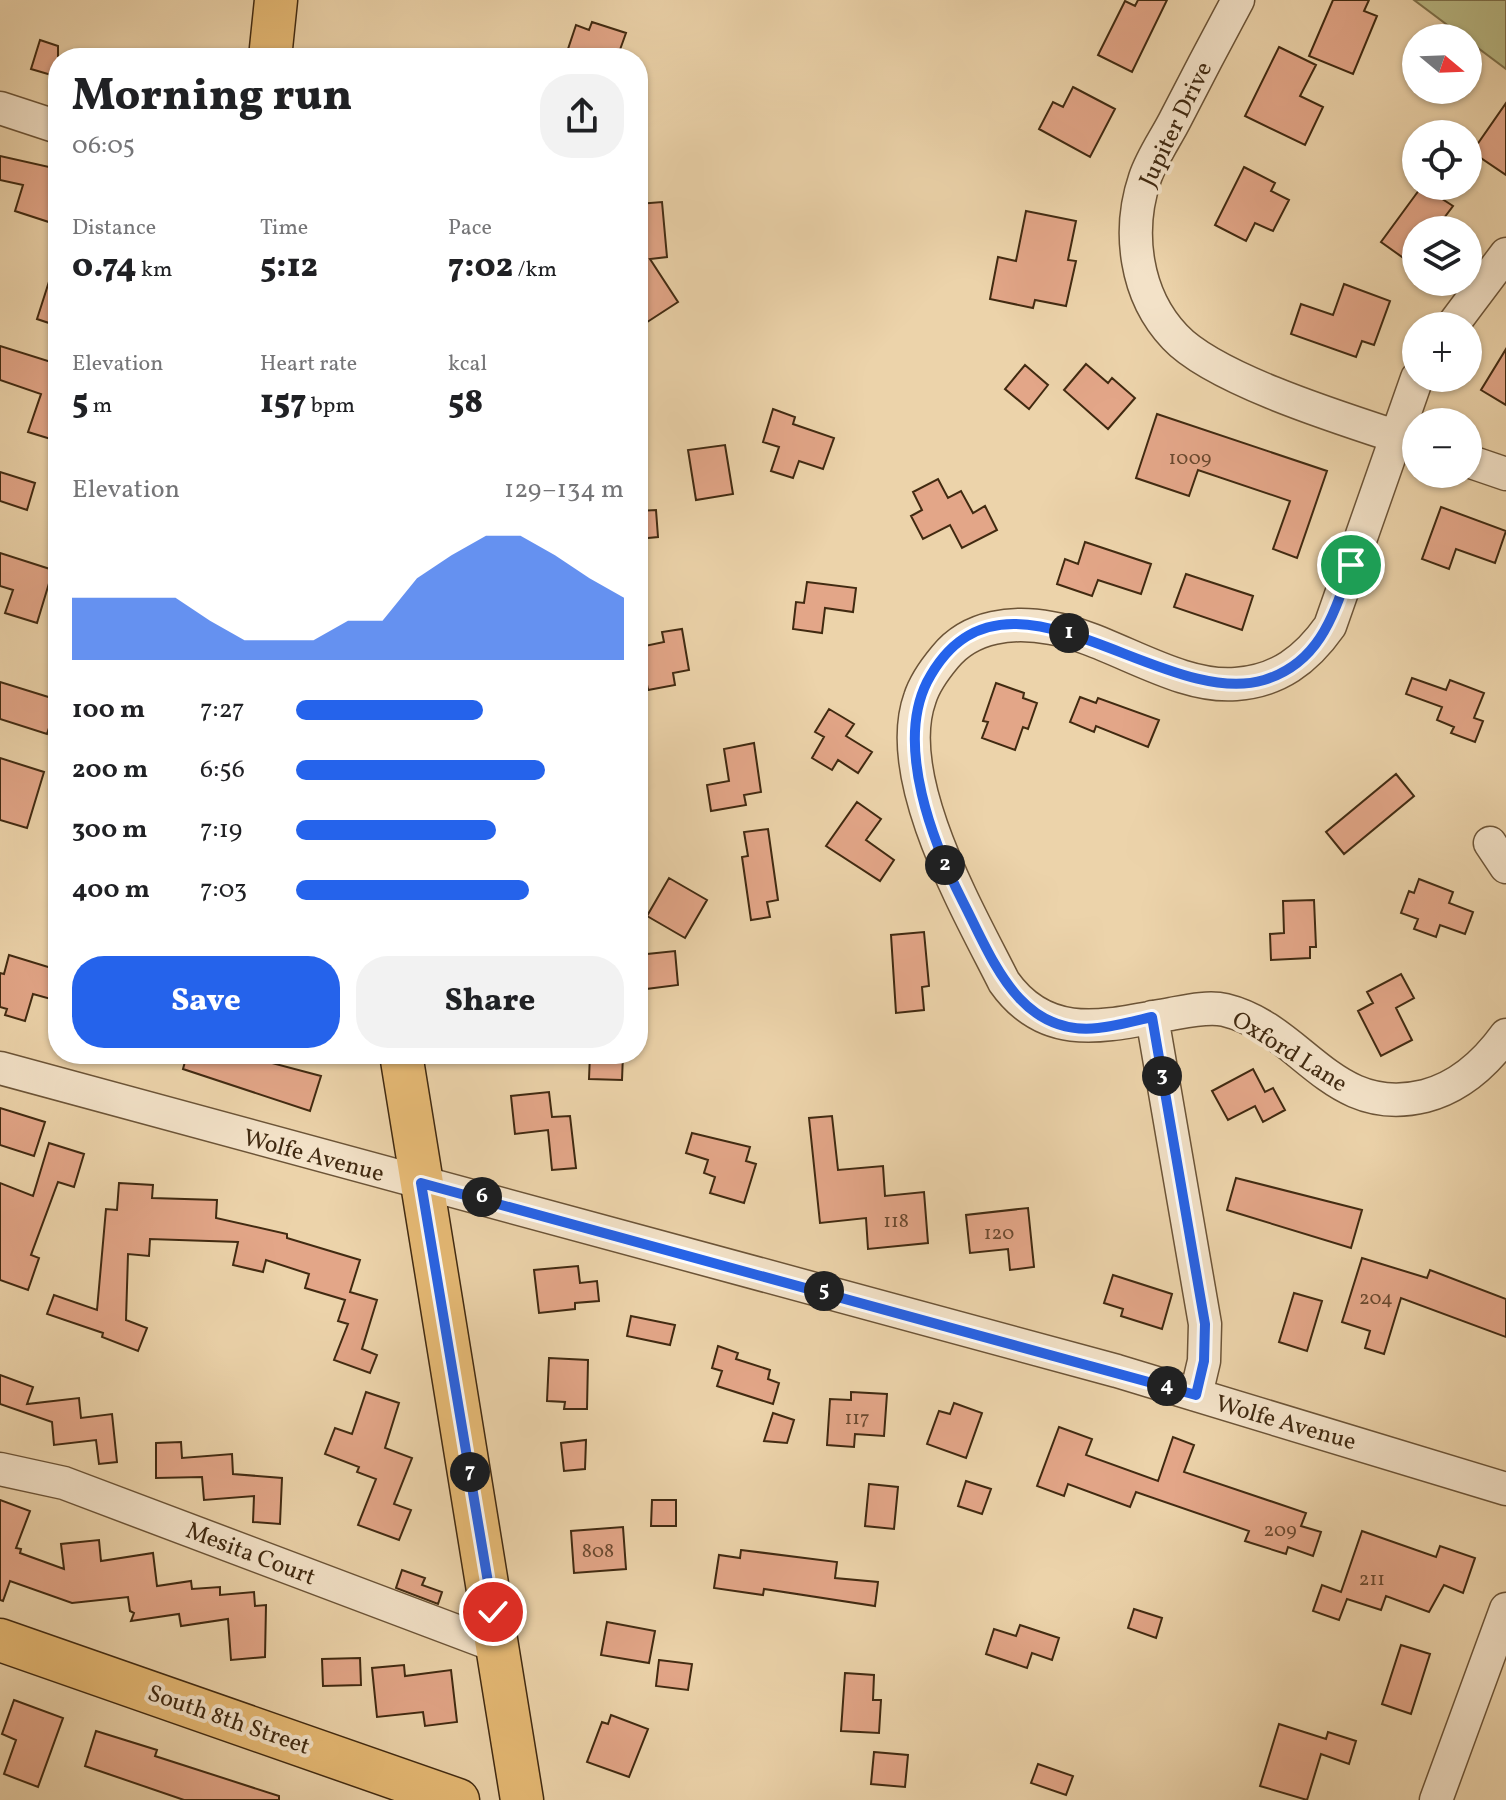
<!DOCTYPE html>
<meta charset="utf-8">
<style>
:root{--surface:#fff;--page:#f2f2f2;--text:#202124;--muted:#757577;--accent:#2563eb}
body{margin:0;font-family:Vollkorn,serif;background:var(--page);color:var(--text);height:100vh;display:flex;flex-direction:column;font-size:30px;white-space:nowrap}
*{box-sizing:border-box;margin:0}
p{font-size:26px;color:var(--muted)}
.icon{flex:none;width:44px;height:44px;fill:none;stroke:currentColor;stroke-width:2;stroke-linecap:round;stroke-linejoin:round}
.map{position:relative;flex:1;overflow:hidden}
.details{position:absolute;left:48px;top:48px;width:600px;height:1016px;display:flex;flex-direction:column;background:var(--surface);border-radius:32px;box-shadow:0 2px 6px #0004}
.details>*{flex:none}
.needle{width:52px;rotate:109deg}
.tools{position:absolute;left:1402px;top:24px;display:grid;gap:16px}
.tools a{display:grid;place-items:center;width:80px;height:80px;border-radius:50%;background:var(--surface);box-shadow:0 2px 6px #0004;font-size:40px}
.pin{position:absolute;display:grid;place-items:center;width:68px;height:68px;color:#fff;margin:-34px;border:4px solid #fff;border-radius:50%;box-shadow:0 2px 8px #0007}
.km{position:absolute;width:40px;height:40px;margin:-20px;border-radius:50%;background:#222;color:#fff;font-size:22px;line-height:40px;text-align:center}
.round{display:grid;place-items:center;flex:none;width:84px;height:84px;border-radius:32px;background:var(--page)}
.overview{display:flex;align-items:center;justify-content:space-between;height:136px;padding:0 24px}
h1{font-size:44px;font-weight:800;line-height:60px}
.stats{display:grid;grid-template-columns:repeat(3,1fr);gap:12px;height:136px;padding:8px 24px}
.stats div{display:grid;align-content:center}
.stats b{font-size:34px;font-weight:800}
.stats small{font-size:22px;font-weight:400}
.stats p{font-size:22px}
.chart{height:224px;padding:16px 24px}
.chart p{display:flex;justify-content:space-between}
.chart svg{width:100%;height:144px;margin-top:8px;fill:var(--accent);opacity:.7}
.cta{display:flex;gap:16px;margin-top:auto;padding:16px 24px}
.cta a{flex:1;height:92px;border-radius:32px;background:var(--accent);color:#fff;font-size:32px;font-weight:800;line-height:92px;text-align:center}
.cta a+a{background:var(--page);color:var(--text)}
ul{padding:0 24px;list-style:none;font-size:26px}
li{display:grid;grid-template-columns:128px 96px 1fr;align-items:center;height:60px}
li i{height:20px;border-radius:10px;background:var(--accent)}
.map>svg:first-child{display:block}
</style>
<div class="map">
<svg width="1506" height="1800" viewBox="0 0 1506 1800">
<rect width="100%" height="100%" fill="#ecd3aa"/>
<filter id="stains"><feTurbulence type="fractalNoise" baseFrequency=".0025" numOctaves="4"/><feColorMatrix values="0 0 0 0 .2 0 0 0 0 .09 0 0 0 0 .02 0 0 0 .5 -.17"/></filter>
<radialGradient id="worn" r=".72"><stop offset=".6" stop-color="#630" stop-opacity="0"/><stop offset="1" stop-color="#630" stop-opacity=".3"/></radialGradient>
<!-- green -->
<path fill="#babb86" stroke="#7e724c" stroke-width="2" d="M1414 0H1506V69Z"/>
<!-- building -->
<path fill="#e3a688" stroke="#412a11" stroke-width="2" d="M1138 0H1167L1132 72 1098 55 1125 1 1135 6Z
M1333 0H1369L1364 11 1377 16 1353 74 1309 56Z
M592 22 626 33 617 58H565L576 25 589 30Z
M40 40 58 46V77L31 69Z
M1279 47 1316 65 1300 96 1323 107 1305 145 1245 116Z
M1073 87 1115 109 1090 157 1039 129 1053 102 1063 107Z
M1506 103V175L1472 152Z
M0 156 58 169V225L15 211 23 185 0 180Z
M1244 167 1275 183 1271 191 1289 200 1273 231 1255 223 1246 241 1215 225Z
M1422 186 1453 206 1435 230H1416V267L1381 242Z
M662 202 667 257 650 259 678 302 638 328V204Z
M1026 211 1076 221 1068 260 1076 261 1066 306 1035 300 1033 308 990 299 998 257 1016 261Z
M54 266 58 267V326L37 319Z
M1344 284 1390 301 1374 345 1362 341 1356 357 1291 334 1301 304 1333 315Z
M0 346 51 362 54 352H58V428L54 440 28 432 41 394 0 380Z
M1506 349V405L1481 390Z
M1086 364 1108 383 1112 378 1135 398 1108 429 1064 390Z
M1025 365 1048 385 1029 409 1005 389Z
M773 409 795 417 793 424 834 438 823 469 799 461 793 478 771 471 779 447 763 442Z
M1157 414 1327 471 1297 558 1273 549 1290 501 1198 470 1189 496 1136 478Z
M725 445 733 494 696 500 688 450Z
M0 472 35 483 27 510 0 501Z
M938 479 948 498 961 491 973 513 985 506 997 530 962 548 950 525 923 539 911 516 922 510 913 492Z
M1441 507 1506 531 1495 563 1456 549 1449 569 1422 559Z
M656 510 658 537 638 539V511Z
M1085 542 1151 564 1141 594 1098 580 1092 596 1057 584 1065 559 1078 564Z
M0 553 53 570 37 623 5 613 13 590 0 586Z
M1186 574 1253 596 1242 630 1174 607Z
M807 582 856 588 853 612 825 608 822 633 793 629 796 602 804 603Z
M682 629 689 670 673 673 675 685 648 690 640 647 664 642 662 632Z
M1412 678 1446 690 1450 680 1484 693 1474 718 1483 721 1475 742 1451 733 1454 727 1437 720 1442 707 1406 694Z
M0 682 58 700 47 734 0 719Z
M996 683 1024 693 1023 698 1037 703 1028 729 1023 727 1015 750 982 738 988 722 983 721Z
M1080 697 1096 703 1098 698 1159 720 1148 747 1096 726 1094 732 1070 722Z
M829 709 854 724 846 736 872 752 858 773 838 760 832 770 812 758 824 737 815 732Z
M754 743 761 792 744 795 746 805 711 811 707 785 729 781 724 749Z
M0 758 44 772 27 828 0 820Z
M1396 774 1414 796 1344 854 1326 832Z
M857 802 881 819 866 840 894 860 880 881 826 846Z
M768 829 778 900 767 902 770 917 751 920 742 857 748 856 744 832Z
M669 878 707 900 685 938 647 916Z
M1419 879 1453 892 1449 903 1473 912 1465 934 1440 925 1436 937 1414 929 1418 919 1401 913 1409 891 1414 893Z
M1314 900 1316 947H1310V958L1271 960 1270 934 1284 933 1283 901Z
M924 932 929 986 922 987 924 1010 896 1013 891 935Z
M675 951 678 985 638 990V955Z
M9 955 58 970V1001L33 994 25 1021 5 1015 7 1009 0 1007V973L4 974Z
M1401 974 1414 998 1396 1008 1412 1040 1381 1056 1358 1011 1373 1003 1367 992Z
M187 1054H238L321 1076 310 1111 183 1069Z
M590 1054H623L622 1080 589 1079Z
M1253 1069 1265 1092 1273 1088 1285 1110 1263 1122 1255 1106 1228 1120 1212 1091Z
M549 1092 552 1117 570 1116 576 1168 552 1170 548 1130 515 1134 511 1096Z
M0 1108 45 1122 34 1156 0 1145Z
M832 1116 838 1170 883 1166 885 1196 924 1192 928 1243 868 1249 866 1218 820 1223 809 1118Z
M692 1133 750 1147 746 1161 756 1164 744 1203 710 1193 715 1177 704 1173 708 1160 686 1153Z
M49 1143 84 1154 74 1187 58 1182 31 1255 39 1258 28 1290 0 1280V1183L33 1196Z
M1236 1178 1362 1210 1351 1248 1227 1210Z
M119 1183 153 1185 152 1198 217 1200 216 1218 287 1234V1238L360 1260 350 1292 377 1300 362 1349 377 1355 370 1373 334 1360 348 1324 338 1321 345 1300 305 1288 309 1274 266 1260 263 1272 233 1265 238 1242 150 1239 149 1256 128 1254 126 1320 147 1328 138 1351 102 1337 103 1333 47 1314 54 1295 97 1310 106 1209 117 1210Z
M1028 1208 1034 1267 1010 1270 1008 1249 970 1253 966 1215Z
M1362 1258 1427 1278 1430 1270 1506 1299V1337L1401 1298 1384 1354 1365 1348 1370 1331 1342 1322Z
M578 1266 580 1283 597 1281 599 1301 575 1303V1309L539 1313 534 1270Z
M1113 1275 1172 1294 1162 1329 1121 1316 1123 1309 1104 1303Z
M1294 1293 1322 1301 1307 1351 1279 1342Z
M631 1316 675 1325 670 1345 627 1336Z
M718 1346 738 1353 736 1359 770 1370 768 1379 779 1383 773 1404 717 1386 722 1371 712 1368Z
M549 1358 588 1360 587 1409H564L565 1402 547 1401Z
M0 1375 33 1387 27 1404 79 1398 81 1418 112 1414 117 1462 99 1464 96 1440 54 1445 52 1422 0 1404Z
M366 1392 399 1403 385 1448 412 1458 394 1504 411 1510 399 1540 358 1525 376 1479 357 1472 359 1467 325 1454 335 1428 352 1434Z
M851 1392 887 1394 884 1436 855 1434 854 1447 827 1445 830 1399 851 1400Z
M954 1403 982 1413 966 1458 927 1444 939 1411 950 1414Z
M773 1413 794 1420 787 1443 764 1441Z
M1059 1427 1092 1439 1086 1455 1158 1481 1173 1437 1194 1445 1184 1472 1306 1513 1301 1526 1321 1532 1313 1556 1288 1547 1286 1554 1245 1541 1249 1531 1136 1492 1130 1507 1068 1484 1064 1496 1037 1486Z
M586 1440 585 1469 564 1471 561 1443Z
M181 1442 182 1458 232 1454 233 1474 282 1478 280 1524 253 1522 254 1496 204 1500 202 1477 156 1478V1443Z
M966 1481 991 1489 982 1514 958 1506Z
M869 1484 898 1487 894 1529 865 1526Z
M0 1500 30 1511 16 1548 21 1549 20 1553 64 1569 61 1544 99 1540 101 1561 153 1553 157 1586 191 1581 192 1589 220 1587V1595L254 1592 255 1606 266 1605 265 1657 231 1660 228 1619 181 1626 179 1614 131 1621 134 1613 130 1611 128 1597 72 1603 10 1581 3 1601 0 1600Z
M652 1500H676V1526H651Z
M623 1527 626 1569 574 1573 571 1531Z
M1362 1531 1436 1557 1440 1546 1475 1558 1463 1593 1444 1585 1429 1612 1386 1596 1381 1610 1347 1599 1339 1620 1313 1611 1322 1585 1341 1592Z
M741 1550 837 1562 835 1578 878 1582 875 1606 764 1589 763 1595 714 1588 719 1555 740 1558Z
M402 1570 425 1578 422 1585 442 1592 438 1604 396 1588Z
M1134 1609 1162 1618 1156 1638 1128 1628Z
M607 1622 655 1631 649 1663 601 1655Z
M1020 1625 1059 1638 1052 1660 1032 1653 1027 1668 986 1654 994 1629 1016 1636Z
M1401 1645 1430 1654 1411 1714 1382 1704Z
M360 1658 361 1685 323 1686 322 1659Z
M659 1660 692 1664 688 1690 656 1686Z
M404 1665 405 1676 451 1670 457 1722 425 1726 423 1712 377 1717 372 1668Z
M845 1673 874 1675 873 1700H881L879 1733 841 1731Z
M14 1700 63 1718 38 1787 4 1774 16 1740 2 1734Z
M611 1715 648 1729 629 1777 587 1762 602 1722 608 1724Z
M1279 1724 1326 1739 1328 1732 1356 1741 1349 1764 1321 1754 1307 1800 1260 1786Z
M96 1731 157 1750 155 1756 279 1796V1800H184L85 1766Z
M874 1752 908 1755 905 1787 871 1784Z
M1038 1764 1073 1776 1066 1795 1031 1783Z"/>
<g fill="none" stroke-linecap="round" stroke-linejoin="round">
<!-- minor casing -->
<g stroke="#6c5437" stroke-width="35">
<path id="minor" d="M1238 0C1217 39 1196 79 1176 118 1166 138 1152 157 1145 178 1127 231 1135 295 1175 337 1216 381 1353 422 1413 442
M0 108 58 127
M1452 326 1506 254
M1417 378 1330 626C1306 660 1278 681 1236 684 1176 689 1110 638 1051 628 1014 621 971 625 945 657 935 669 925 682 920 698 891 778 969 912 1004 982 1048 1044 1108 1025 1171 1014 1187 1011 1209 1006 1225 1010 1303 1029 1331 1119 1425 1096 1460 1087 1485 1064 1506 1035
M1468 461 1506 474
M1490 843 1506 867
M1152 1017 1205 1324 1204 1361 1196 1395
M0 1068 1117 1371 1506 1489
M0 1469 64 1483 499 1647
M1436 1800 1506 1609"/>
</g>
<!-- major casing -->
<g stroke="#412a11" stroke-width="45">
<path id="major" d="M270 58 276 0
M401 1054 522 1800
M0 1640 458 1800"/>
</g>
<!-- minor -->
<use href="#minor" stroke="#f3e2c8" stroke-width="32"/>
<!-- major -->
<use href="#major" stroke="#e6ba75" stroke-width="42"/>
</g>
<g fill="none" stroke-linecap="round" stroke-linejoin="round">
<!-- route casing -->
<g stroke="#fff" stroke-width="16">
<path id="route" d="M493 1612 421 1183 1196 1395 1204 1361 1205 1324 1152 1017C1134 1021 1116 1026 1098 1028 1019 1037 992 958 963 902 933 843 895 746 927 682 1002 538 1159 711 1264 680 1320 663 1334 614 1351 565"/>
</g>
<!-- route -->
<use href="#route" stroke="#2563eb" stroke-width="10"/>
</g>
<g text-anchor="middle" stroke-width="8" stroke-linejoin="round" paint-order="stroke">
<!-- number labels -->
<g font-size="20" fill="#6a492f">
<text x="1190" y="464">1009</text>
<text x="896" y="1227">118</text>
<text x="999" y="1239">120</text>
<text x="1376" y="1304">204</text>
<text x="857" y="1424">117</text>
<text x="1280" y="1536">209</text>
<text x="598" y="1557">808</text>
<text x="1372" y="1585">211</text>
</g>
<!-- street labels -->
<g font-size="24" fill="#412a11" stroke="#f3e2c8">
<text transform="translate(1175 124) rotate(-64)" y="8">Jupiter Drive</text>
<text transform="translate(1290 1051) rotate(32)" y="8">Oxford Lane</text>
<text transform="translate(314 1155) rotate(15)" y="8">Wolfe Avenue</text>
<text transform="translate(1286 1422) rotate(16)" y="8">Wolfe Avenue</text>
<text transform="translate(251 1553) rotate(21)" y="8">Mesita Court</text>
<text transform="translate(229 1719) rotate(19)" y="8">South 8th Street</text>
</g>
</g>
<rect width="100%" height="100%" filter="url(#stains)"/>
<rect width="100%" height="100%" fill="url(#worn)"/>
</svg>
<div class="tools">
<a><svg class="needle" viewBox="-14 -14 28 28"><path d="M0-13l5 13h-10z" fill="#e53935"/><path d="M0 13l5-13h-10z" fill="#757577"/></svg></a>
<a><svg class="icon" aria-label="locate" viewBox="0 0 24 24"><circle cx="12" cy="12" r="6"/><path d="M12 2v4M12 18v4M2 12h4M18 12h4"/></svg></a>
<a><svg class="icon" aria-label="layers" viewBox="0 0 24 24"><path d="M12 4l9 5-9 5-9-5zM3 14l9 5 9-5"/></svg></a>
<a>+</a>
<a>−</a>
</div>
<div class="pin" style="left:1351px;top:565px;background:#1e9e55"><svg class="icon" aria-label="arrive" viewBox="0 0 24 24"><path d="M6 21V4h12l-3 4 3 4H6"/></svg></div>
<div class="pin" style="left:493px;top:1612px;background:#d93025"><svg class="icon" aria-label="check" viewBox="0 0 24 24"><path d="M5 12l5 5 9-10"/></svg></div>
<b class="km" style="left:1069px;top:633px">1</b>
<b class="km" style="left:945px;top:865px">2</b>
<b class="km" style="left:1162px;top:1076px">3</b>
<b class="km" style="left:1167px;top:1386px">4</b>
<b class="km" style="left:824px;top:1291px">5</b>
<b class="km" style="left:482px;top:1197px">6</b>
<b class="km" style="left:470px;top:1472px">7</b>
<section class="details">
<div class="overview"><div><h1>Morning run</h1><p>06:05</p></div><a class="round"><svg class="icon" aria-label="share" viewBox="0 0 24 24"><path d="M12 15V3M7 8l5-5 5 5M5 13v7h14v-7"/></svg></a></div>
<div class="stats">
<div><p>Distance</p><b>0.74<small> km</small></b></div>
<div><p>Time</p><b>5:12</b></div>
<div><p>Pace</p><b>7:02<small> /km</small></b></div>
</div>
<div class="stats">
<div><p>Elevation</p><b>5<small> m</small></b></div>
<div><p>Heart rate</p><b>157<small> bpm</small></b></div>
<div><p>kcal</p><b>58</b></div>
</div>
<div class="chart"><p><span>Elevation</span>129–134 m</p>
<svg viewBox="0 0 160 44" preserveAspectRatio="none"><path d="M0 44V25L10 25L20 25L30 25L40 32L50 38L60 38L70 38L80 32L90 32L100 19L110 12L120 6L130 6L140 12L150 19L160 25V44z"/></svg>
</div>
<ul>
<li><b>100 m</b>7:27<i style="width:57%"></i></li>
<li><b>200 m</b>6:56<i style="width:76%"></i></li>
<li><b>300 m</b>7:19<i style="width:61%"></i></li>
<li><b>400 m</b>7:03<i style="width:71%"></i></li>
</ul>
<div class="cta"><a>Save</a><a>Share</a></div>
</section>
</div>
